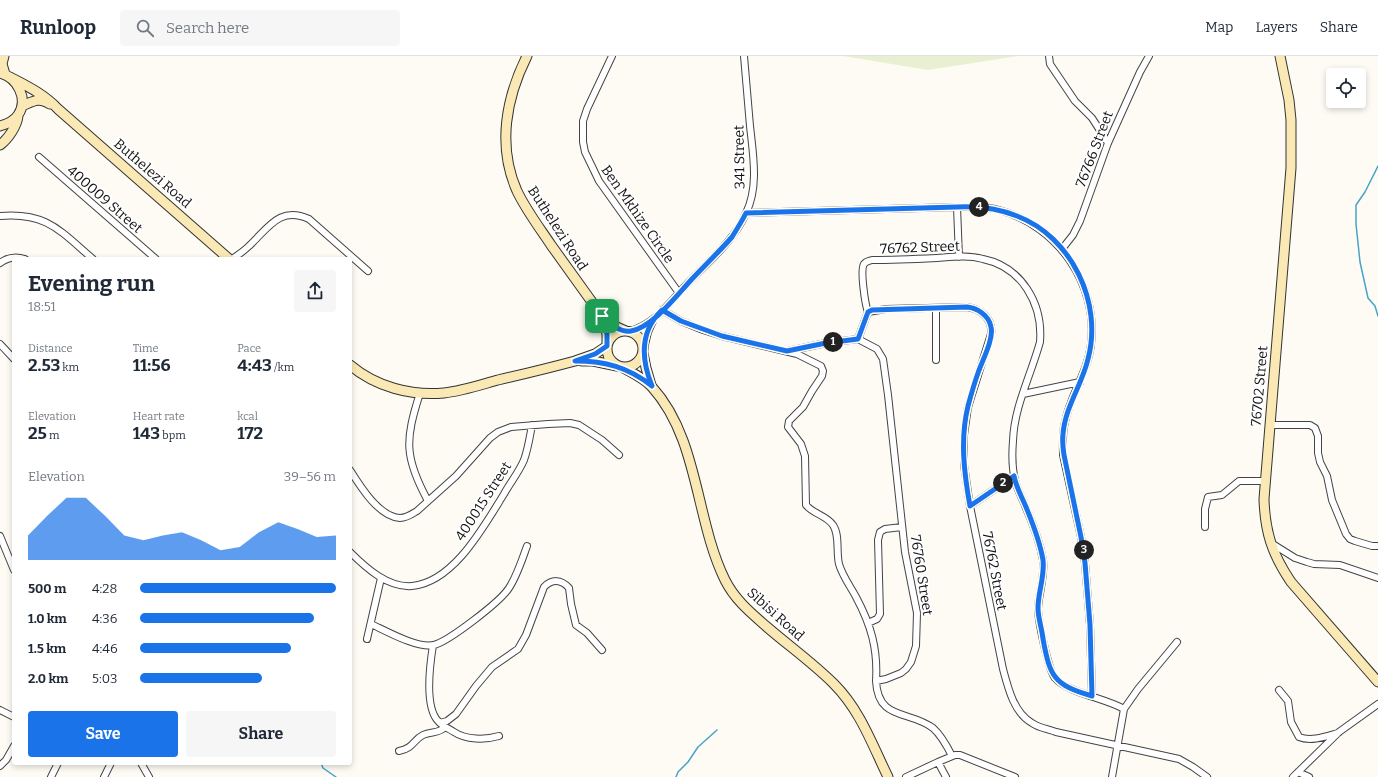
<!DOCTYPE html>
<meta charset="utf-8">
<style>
:root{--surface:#fff;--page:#f6f6f7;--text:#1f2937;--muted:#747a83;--line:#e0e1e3;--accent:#1a73e8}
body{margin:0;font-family:Bitter,serif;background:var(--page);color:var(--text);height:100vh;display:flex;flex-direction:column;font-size:15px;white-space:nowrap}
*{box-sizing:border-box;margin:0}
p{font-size:13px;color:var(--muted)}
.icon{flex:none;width:22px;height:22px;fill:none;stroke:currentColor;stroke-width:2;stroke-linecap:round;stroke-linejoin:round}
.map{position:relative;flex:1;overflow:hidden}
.details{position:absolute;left:12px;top:201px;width:340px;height:508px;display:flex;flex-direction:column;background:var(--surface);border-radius:4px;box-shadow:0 2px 6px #0003}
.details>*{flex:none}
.controls{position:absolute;left:1326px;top:12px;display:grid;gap:8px}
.controls a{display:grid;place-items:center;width:40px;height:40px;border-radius:4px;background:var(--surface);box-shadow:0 2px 6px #0003;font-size:20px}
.pin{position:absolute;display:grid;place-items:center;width:34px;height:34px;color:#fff;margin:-17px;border-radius:8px;box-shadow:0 2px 6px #0006}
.km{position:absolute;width:20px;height:20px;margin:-10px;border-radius:50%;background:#222;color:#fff;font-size:11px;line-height:20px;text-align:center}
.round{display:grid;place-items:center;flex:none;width:42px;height:42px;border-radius:4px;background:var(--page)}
.head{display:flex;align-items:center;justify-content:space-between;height:68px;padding:0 16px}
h1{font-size:22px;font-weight:700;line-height:30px}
.stats{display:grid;grid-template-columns:repeat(3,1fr);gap:6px;height:68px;padding:4px 16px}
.stats div{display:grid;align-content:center}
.stats b{font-size:17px;font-weight:700}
.stats small{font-size:11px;font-weight:400}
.stats p{font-size:11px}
.chart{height:112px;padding:8px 16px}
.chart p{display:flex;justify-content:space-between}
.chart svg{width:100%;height:72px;margin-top:4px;fill:var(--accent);opacity:.7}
.button{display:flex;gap:8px;margin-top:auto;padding:8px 16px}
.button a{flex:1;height:46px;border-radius:4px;background:var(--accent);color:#fff;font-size:16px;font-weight:700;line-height:46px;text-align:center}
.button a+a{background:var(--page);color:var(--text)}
ul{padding:0 16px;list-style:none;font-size:13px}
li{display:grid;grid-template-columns:64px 48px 1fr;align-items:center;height:30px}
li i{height:10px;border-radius:5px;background:var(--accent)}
header{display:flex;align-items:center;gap:24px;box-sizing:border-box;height:56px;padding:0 20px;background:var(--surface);border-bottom:1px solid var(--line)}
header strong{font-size:19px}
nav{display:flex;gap:22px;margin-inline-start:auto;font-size:14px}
.search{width:280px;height:36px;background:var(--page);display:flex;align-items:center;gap:10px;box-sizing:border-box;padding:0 14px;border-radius:4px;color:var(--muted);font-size:15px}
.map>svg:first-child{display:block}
</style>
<header>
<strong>Runloop</strong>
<div class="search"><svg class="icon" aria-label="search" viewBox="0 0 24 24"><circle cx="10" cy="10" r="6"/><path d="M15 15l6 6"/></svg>Search here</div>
<nav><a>Map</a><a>Layers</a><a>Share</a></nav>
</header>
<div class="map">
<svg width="1378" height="721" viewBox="0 0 1378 721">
<rect width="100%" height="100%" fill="#fefbf5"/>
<!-- pitch -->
<path fill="#e9f0d1" d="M843 0H1018L928 14Z"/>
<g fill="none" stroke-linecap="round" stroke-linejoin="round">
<!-- stream -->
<path stroke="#47a4c6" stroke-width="1.5" d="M1378 110 1365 136 1356 149V168L1360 206 1368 242 1375 250 1378 260
M321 707 323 712 336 721
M676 721 678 716 688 706 698 691 717 674"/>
<!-- street casing -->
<g stroke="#444" stroke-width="8">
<path id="street" d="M612 0 587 53 583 65V86L585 96 599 125 679 237
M1049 0 1050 8 1054 14 1075 45 1092 62 1108 87
M39 101 156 203
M957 151 959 201
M747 157 957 151C971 151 986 150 999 154 1058 170 1098 228 1091 288 1088 316 1070 339 1065 366 1062 377 1063 388 1063 399L1081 481 1085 507 1090 569 1092 640
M0 160C47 156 60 175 93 203
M1062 193 1073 179 1080 165 1108 87 1140 16 1149 0
M232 203C238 199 244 195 249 190 269 171 280 150 309 163L368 215
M0 207C8 201 16 200 25 203
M662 254 681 265 703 274 722 280 797 298 821 310 823 315 822 320 812 335 803 351 789 365 788 371 801 388 805 400 806 449C813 458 826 459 833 469 840 479 836 496 839 508 842 519 850 530 856 541 871 569 878 593 876 625
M630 275C655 268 671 245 688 227 708 206 734 185 746 157 759 131 753 98 750 70 748 47 746 23 744 0
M858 283 877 293 883 303 888 339 905 496 917 557 916 590 911 606 906 613 901 617 886 623 876 625C878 665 909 654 933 672 941 679 947 690 952 700
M0 288 14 303
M644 293 648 276 653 265
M788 295 826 287 858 283 868 256
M936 304V252
M420 337C405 384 404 401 428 445
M1023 338 1080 326
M1270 369H1310L1315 372 1318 380V397L1320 406 1327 420 1332 444 1346 478 1350 483 1355 485 1372 490H1378
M350 414C360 430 379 461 400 462 407 462 412 458 417 455L456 420 490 382 498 376 511 371 548 368 570 367 579 369 602 384 619 399
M970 450 1014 420
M1205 471V453L1208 441 1222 439 1239 425H1265
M0 480 14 514
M1271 487 1295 502 1307 506 1314 508 1340 509 1378 522
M350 496C366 512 388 532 412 530 454 526 484 470 504 438 510 427 519 416 524 404 528 393 530 380 532 369
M868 567 877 563 880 558 878 484 880 476 885 473 902 471
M371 568C386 575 418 593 434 589 449 585 500 546 509 532 517 520 522 504 527 490
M367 583 381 522
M433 589C430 608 424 650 438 665 442 670 448 672 454 676 466 684 485 684 499 680
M1279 634 1288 645 1291 666 1299 681C1311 686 1327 680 1338 677
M1124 653C1105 642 1068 637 1055 622 1048 613 1038 564 1038 552 1039 536 1045 520 1043 504 1040 487 1033 468 1026 452 1023 443 1017 434 1015 424 1012 412 1012 397 1013 385 1014 351 1031 319 1040 286 1043 248 1022 211 983 203 968 199 952 201 937 202 916 203 894 204 872 204 869 205 866 205 864 208 860 214 865 248 868 256L886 253 967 251C981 253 993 263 991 278L968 351 964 379V409L970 450 1003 613C1008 632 1014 657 1032 667 1039 672 1048 673 1056 676L1179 703 1193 711 1207 721
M0 654 14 661
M440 667 447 665 456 658 476 630 492 611 518 593 526 579 544 531C552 523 561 523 569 532L571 548 576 569 587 577 602 594
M399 695C414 692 413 684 423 679 431 675 439 678 445 671
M938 706 955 699H960L1015 721
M141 707 149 721
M0 710 6 704 14 690
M1298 716 1309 721
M51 721 58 707
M104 721 111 707
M906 721 938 706 946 721
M1112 721 1124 653 1138 633 1177 586
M1293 721 1339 676 1378 648"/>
</g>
<!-- secondary casing -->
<g stroke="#333" stroke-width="11">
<path id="secondary" d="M4 0 2 8 5 18
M527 0C506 42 497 90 517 135 526 154 539 171 551 189 568 213 585 236 602 260L617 271 626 275
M1280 0 1289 44 1291 64V112L1264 443C1265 476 1272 498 1291 526L1378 626
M0 17C17 21 29 43 18 59 14 65 7 68 0 70
M10 21C27 30 44 38 58 53L229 203
M22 50C34 45 38 41 50 48
M0 89C8 83 17 70 18 60
M602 260 607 278V288
M607 293a18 18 0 1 1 36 0a18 18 0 1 1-36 0Z
M643 297 646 312 651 329
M582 305H593L617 310
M350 309C376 331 411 340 444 337 462 335 480 329 498 324 524 318 549 312 575 305L595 298 607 290
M622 311C632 317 644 322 652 331 699 383 695 463 725 524 735 544 751 557 767 571 789 590 813 607 834 628 860 654 872 688 888 721"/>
</g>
<!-- street -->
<use href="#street" stroke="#fff" stroke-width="6"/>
<!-- secondary -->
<use href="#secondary" stroke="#fae9b4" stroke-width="9"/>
</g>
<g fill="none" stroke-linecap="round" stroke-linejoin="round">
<!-- route casing -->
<g stroke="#fff" stroke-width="8">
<path id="route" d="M602 260 607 278V290L595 298 575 305C605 305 628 311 652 330 641 303 639 276 662 254L681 265 722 280 787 295 826 287 858 283 868 256 872 254 967 251C977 252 989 259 991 271 994 283 982 305 978 317 974 328 971 339 968 350 960 383 964 417 970 450L1014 420C1016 431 1022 441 1026 451 1033 468 1040 486 1043 504 1045 520 1038 536 1038 552 1038 562 1042 573 1043 583 1050 621 1054 629 1092 640L1090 569 1085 507 1081 481 1064 399C1063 392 1062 385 1063 378 1065 351 1082 329 1088 303 1103 247 1072 181 1017 160 997 152 978 150 957 151L746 157C742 165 737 173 732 181 719 196 705 209 692 223 677 239 653 271 631 275 621 277 609 267 602 260"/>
</g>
<!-- route -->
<use href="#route" stroke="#1a73e8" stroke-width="5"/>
</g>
<g text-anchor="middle" stroke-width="4" stroke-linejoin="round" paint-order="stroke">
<!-- street labels -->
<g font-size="14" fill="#111" stroke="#fff">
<text transform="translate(1094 93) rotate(-69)" y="5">76766 Street</text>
<text transform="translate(739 101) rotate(-91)" y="5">341 Street</text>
<text transform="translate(153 117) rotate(41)" y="5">Buthelezi Road</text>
<text transform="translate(105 143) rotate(41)" y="5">400009 Street</text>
<text transform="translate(638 158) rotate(55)" y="5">Ben Mkhize Circle</text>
<text transform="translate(558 172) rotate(57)" y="5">Buthelezi Road</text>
<text transform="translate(920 191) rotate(-2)" y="5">76762 Street</text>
<text transform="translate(1259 330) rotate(-85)" y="5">76702 Street</text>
<text transform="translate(483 445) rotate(-57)" y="5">400015 Street</text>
<text transform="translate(995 515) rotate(79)" y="5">76762 Street</text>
<text transform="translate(922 519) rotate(81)" y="5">76760 Street</text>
<text transform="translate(776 558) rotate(42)" y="5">Sibisi Road</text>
</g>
</g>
</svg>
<div class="controls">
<a><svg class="icon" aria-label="locate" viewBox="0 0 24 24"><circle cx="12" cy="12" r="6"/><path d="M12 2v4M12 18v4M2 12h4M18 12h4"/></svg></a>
</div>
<div class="pin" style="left:602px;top:260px;background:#1e9e55"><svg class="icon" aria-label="arrive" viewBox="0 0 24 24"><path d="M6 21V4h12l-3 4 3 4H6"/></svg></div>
<b class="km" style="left:833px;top:286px">1</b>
<b class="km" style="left:1003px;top:427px">2</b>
<b class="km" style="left:1084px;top:494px">3</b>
<b class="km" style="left:979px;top:151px">4</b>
<section class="details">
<div class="head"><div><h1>Evening run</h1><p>18:51</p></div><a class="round"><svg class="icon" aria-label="share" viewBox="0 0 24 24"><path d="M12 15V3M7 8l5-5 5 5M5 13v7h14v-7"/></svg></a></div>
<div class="stats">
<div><p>Distance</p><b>2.53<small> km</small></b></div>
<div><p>Time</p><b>11:56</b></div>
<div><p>Pace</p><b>4:43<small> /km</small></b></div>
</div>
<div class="stats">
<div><p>Elevation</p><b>25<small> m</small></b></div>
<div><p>Heart rate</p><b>143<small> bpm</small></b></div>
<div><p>kcal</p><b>172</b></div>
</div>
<div class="chart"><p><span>Elevation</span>39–56 m</p>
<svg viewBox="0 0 160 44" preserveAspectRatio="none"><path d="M0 44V29L10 17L20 6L30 6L40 17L50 29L60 32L70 29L80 27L90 32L100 38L110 36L120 27L130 21L140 25L150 30L160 29V44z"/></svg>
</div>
<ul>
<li><b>500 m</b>4:28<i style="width:100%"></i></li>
<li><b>1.0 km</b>4:36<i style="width:89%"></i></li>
<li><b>1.5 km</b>4:46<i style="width:77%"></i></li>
<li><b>2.0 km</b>5:03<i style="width:62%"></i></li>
</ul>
<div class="button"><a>Save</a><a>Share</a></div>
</section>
</div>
